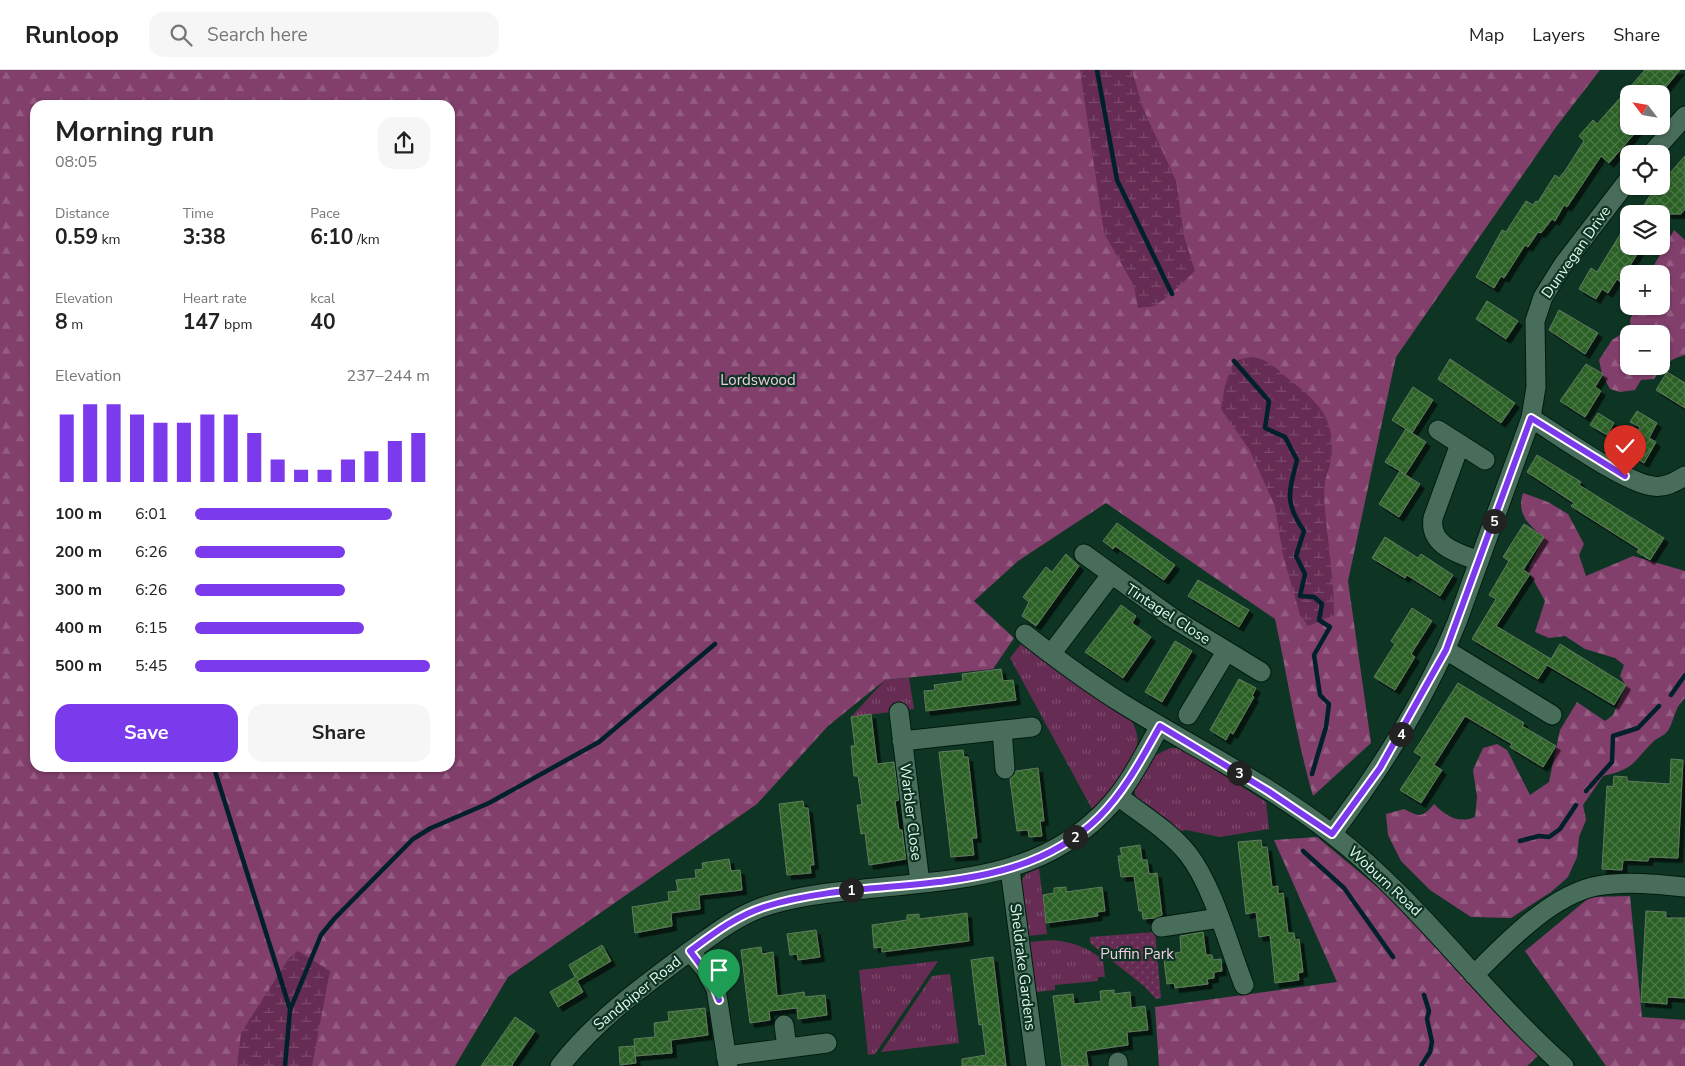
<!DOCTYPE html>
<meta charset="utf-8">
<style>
:root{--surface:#fff;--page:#f6f6f6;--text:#222;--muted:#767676;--line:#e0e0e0;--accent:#7c3aed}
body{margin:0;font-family:"Nunito Sans",sans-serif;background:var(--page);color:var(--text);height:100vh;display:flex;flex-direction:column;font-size:19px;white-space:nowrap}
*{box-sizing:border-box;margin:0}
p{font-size:16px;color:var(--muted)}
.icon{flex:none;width:28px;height:28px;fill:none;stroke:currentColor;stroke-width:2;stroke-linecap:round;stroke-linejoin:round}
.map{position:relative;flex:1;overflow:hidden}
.sheet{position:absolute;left:30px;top:30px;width:425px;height:672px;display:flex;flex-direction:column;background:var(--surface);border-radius:15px;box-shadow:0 1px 4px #0004}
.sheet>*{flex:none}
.needle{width:32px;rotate:301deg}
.fabs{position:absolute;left:1620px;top:15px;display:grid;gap:10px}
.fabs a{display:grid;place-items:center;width:50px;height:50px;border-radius:10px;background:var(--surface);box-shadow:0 1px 4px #0004;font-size:25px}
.pin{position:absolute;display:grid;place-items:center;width:42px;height:42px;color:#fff;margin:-51px -21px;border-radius:50% 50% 50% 0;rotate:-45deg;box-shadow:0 0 5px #0007}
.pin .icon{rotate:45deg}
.km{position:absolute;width:25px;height:25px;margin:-12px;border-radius:50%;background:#222;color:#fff;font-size:14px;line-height:25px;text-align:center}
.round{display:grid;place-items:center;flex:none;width:52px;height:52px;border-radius:15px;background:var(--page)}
.summary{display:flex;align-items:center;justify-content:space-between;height:85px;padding:0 25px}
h1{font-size:28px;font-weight:700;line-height:38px}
.stats{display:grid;grid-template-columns:repeat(3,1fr);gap:8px;height:85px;padding:5px 25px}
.stats div{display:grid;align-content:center}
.stats b{font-size:21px;font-weight:700}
.stats small{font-size:14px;font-weight:400}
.stats p{font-size:14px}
.chart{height:140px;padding:10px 25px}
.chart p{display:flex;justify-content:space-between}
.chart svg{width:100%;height:90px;margin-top:5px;stroke:var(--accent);stroke-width:6}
.action{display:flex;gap:10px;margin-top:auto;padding:10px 25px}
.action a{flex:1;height:58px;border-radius:15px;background:var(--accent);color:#fff;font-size:20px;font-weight:700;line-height:58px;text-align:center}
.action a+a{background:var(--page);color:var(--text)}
ul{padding:0 25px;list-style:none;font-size:16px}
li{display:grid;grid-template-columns:80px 60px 1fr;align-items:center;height:38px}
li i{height:12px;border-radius:6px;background:var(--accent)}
header{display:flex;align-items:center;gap:30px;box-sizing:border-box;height:70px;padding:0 25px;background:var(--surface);border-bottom:1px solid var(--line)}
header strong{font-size:24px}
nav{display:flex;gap:28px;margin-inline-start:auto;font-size:18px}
.search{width:350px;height:45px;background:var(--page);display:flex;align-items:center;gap:12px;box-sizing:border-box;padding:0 18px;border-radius:15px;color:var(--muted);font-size:19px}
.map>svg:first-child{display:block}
</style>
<header>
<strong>Runloop</strong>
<div class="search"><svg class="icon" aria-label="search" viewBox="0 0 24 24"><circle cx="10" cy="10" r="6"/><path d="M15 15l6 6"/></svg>Search here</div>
<nav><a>Map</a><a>Layers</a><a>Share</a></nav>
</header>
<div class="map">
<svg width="1685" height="996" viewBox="0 0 1685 996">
<defs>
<pattern id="grass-tufts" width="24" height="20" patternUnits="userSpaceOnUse" patternTransform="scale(1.25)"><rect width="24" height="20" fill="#662c53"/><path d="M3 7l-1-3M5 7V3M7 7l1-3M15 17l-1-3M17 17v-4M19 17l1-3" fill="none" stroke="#7c4b6c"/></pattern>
<pattern id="forest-firs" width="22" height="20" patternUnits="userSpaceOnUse" patternTransform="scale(1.25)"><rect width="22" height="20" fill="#823f6c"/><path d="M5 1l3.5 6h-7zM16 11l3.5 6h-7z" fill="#945c81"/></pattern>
<pattern id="wetland-marsh" width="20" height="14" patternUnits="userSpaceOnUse" patternTransform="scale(1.25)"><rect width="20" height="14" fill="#662c53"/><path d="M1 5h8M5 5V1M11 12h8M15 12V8" fill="none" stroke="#7c4b6c"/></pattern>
<pattern id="park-dots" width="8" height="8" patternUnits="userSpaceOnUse" patternTransform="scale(1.25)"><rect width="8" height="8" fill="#662c53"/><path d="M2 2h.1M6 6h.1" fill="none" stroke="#7c4b6c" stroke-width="1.8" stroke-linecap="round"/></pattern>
<pattern id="building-cross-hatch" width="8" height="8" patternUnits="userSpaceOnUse" patternTransform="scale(1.25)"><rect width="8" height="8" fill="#2c6125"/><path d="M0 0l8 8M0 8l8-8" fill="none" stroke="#4a7845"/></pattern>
<filter id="shadow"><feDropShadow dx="4.5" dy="4.5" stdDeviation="0" flood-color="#0009"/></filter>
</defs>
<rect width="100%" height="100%" fill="#0e3524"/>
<!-- grass -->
<path fill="url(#grass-tufts)" d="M1021 574 1062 605 1131 649C1135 657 1139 666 1137 675 1132 695 1106 726 1092 739L1010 588Z
M909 608 914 639 851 647 885 610Z
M1170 678H1180L1266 732 1269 759 1220 767 1186 760 1177 762 1139 731 1135 724V716L1152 687Z
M1039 798 1047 864 1028 866 1021 811 1026 804Z
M1053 870C1072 872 1088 877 1103 890L1105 907H1098V911L1055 915V920L1036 922 1030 872Z
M938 891 875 984 868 985 859 900Z
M950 904 959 973 881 982 932 906Z"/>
<!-- forest -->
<path fill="url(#forest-firs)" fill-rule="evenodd" d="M0 0H1600L1556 57 1396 287 1348 511 1371 673 1313 726C1296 668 1288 608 1275 549L1106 433 1018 491 974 531 1014 568 993 599 885 610 828 656 757 734 508 907 455 996H0ZM35 35H450V698H35Z
M1674 160 1685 170V285C1668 290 1665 294 1654 309L1641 310 1635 320 1620 322 1610 319 1602 304 1599 290 1612 270 1631 258 1630 250 1636 236H1661V204H1649ZM1629 264H1661V296H1629Z
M1523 423 1548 432 1568 444 1584 474 1579 485 1586 506 1633 486 1685 501V628C1675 637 1675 647 1669 659 1666 665 1659 667 1654 671 1633 691 1636 699 1603 706L1583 735 1586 750 1579 767 1577 787 1568 807 1551 822 1511 848 1471 847 1430 820 1401 791 1388 765 1386 744 1404 739C1420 747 1422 748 1434 734 1446 746 1458 754 1475 747L1477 727 1473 700 1483 678 1497 674 1507 680 1530 725 1549 712 1560 660 1577 632 1605 651 1613 645 1626 615 1620 606 1624 595 1615 588 1585 579 1565 566 1549 568 1535 562 1545 531 1528 500 1544 467C1529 455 1516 444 1523 423Z
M1317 767 1399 835 1476 922 1540 984 1527 996H1159L1155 937 1337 912 1274 770Z
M1630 826 1642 947 1685 950V996H1606L1525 881 1590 827Z"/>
<!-- wetland -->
<path fill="url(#wetland-marsh)" d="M1080 0H1132L1142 36 1176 111 1184 166 1195 201 1172 223 1155 236 1138 238 1134 216 1104 163Z
M1250 287C1268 288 1278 300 1291 311 1321 334 1336 351 1331 390 1330 398 1326 405 1325 412 1324 420 1324 431 1325 439 1328 474 1334 509 1334 545L1308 556 1300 545 1283 485 1275 436 1249 379 1221 339 1225 315 1234 291Z
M298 881 330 901 312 996H237L241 963 289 888Z"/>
<!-- park -->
<path fill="url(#park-dots)" d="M1155 862 1161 928 1156 929 1145 917 1090 873V867Z"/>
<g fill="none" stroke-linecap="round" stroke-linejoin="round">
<!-- stream -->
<path stroke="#00202a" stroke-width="4.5" d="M1097 0 1117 110 1172 224
M1234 291 1269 331 1265 358 1285 367 1297 390C1289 422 1284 432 1304 461L1296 486 1305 504 1300 526 1314 527 1322 534 1319 550 1330 557 1314 585 1320 625 1329 634 1326 657 1312 704
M1671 625 1685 605
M214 698 290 939
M1586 721 1612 692 1613 666 1638 658 1659 636
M1520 771 1539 766 1549 767 1560 759 1576 735
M1303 781 1344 818 1393 887
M285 996 290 940 321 865 334 849 413 769 431 758 489 733 599 672 715 574
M1421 996 1430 982 1432 972 1427 949 1429 941 1424 925"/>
</g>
<!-- building -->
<path fill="url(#building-cross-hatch)" stroke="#607a5d" filter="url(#shadow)" d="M1645 0H1680L1660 24H1629V56H1641L1609 93 1601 86 1567 137 1564 135 1555 151 1552 149 1541 163 1538 162 1528 177 1525 175 1504 208 1501 206 1494 218 1476 207 1502 160 1506 162 1526 131 1533 135 1536 131 1538 132 1555 105 1559 108 1565 101 1584 71 1579 66 1593 50 1597 54Z
M1685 86V139L1681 144H1668L1664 141 1663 144H1639L1649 127 1661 116V113Z
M1629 150V176H1642L1620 212 1617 209 1608 223 1602 219 1596 229 1579 219 1591 198 1597 202Z
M1487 231 1518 251 1506 269 1476 249Z
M1559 240 1598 263 1585 284 1549 260Z
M1450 289 1515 333 1501 353 1438 309Z
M1586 294 1603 304 1595 317 1601 321 1585 347 1560 331Z
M1667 302 1685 313V338L1656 320Z
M1413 317 1433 330 1412 363 1392 350Z
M1637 341 1657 353 1649 368 1656 372 1644 393 1626 382 1640 357 1630 352Z
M1598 343 1614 353 1607 365 1590 355Z
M1406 359 1426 372 1405 405 1401 402 1420 414 1399 447 1379 434 1400 401 1385 392Z
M1537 385 1581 412 1579 415 1664 468 1650 490 1637 482 1639 479 1571 436 1574 433 1527 402Z
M1117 453 1175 495 1164 510 1115 476 1113 479 1103 471Z
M1524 454 1544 467 1523 500 1530 504 1496 556 1551 589 1560 574 1626 615 1614 635 1547 595 1538 609 1472 569 1496 529 1489 525 1509 491 1503 487Z
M1385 467 1418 488 1421 484 1453 505 1440 526 1407 505 1405 508 1372 488Z
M1066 484 1079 496 1036 556 1022 546 1029 532 1023 527 1046 497 1052 502Z
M1198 510 1249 540 1239 557 1188 526Z
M1121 535 1136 546 1132 553 1151 567 1123 608 1085 582Z
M1412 538 1432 551 1411 584 1415 587 1395 620 1374 607 1395 574 1391 571Z
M1175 571 1192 581 1162 632 1145 622Z
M1001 599 1003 611 1013 610 1016 630 926 641 924 621 935 620 934 615 963 611 962 604Z
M1239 609 1256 618 1252 626 1254 627 1233 664 1230 662 1226 670 1210 660Z
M1458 613 1524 653 1522 656 1556 676 1543 697 1510 677 1512 674 1465 646 1434 695 1442 700 1421 733 1400 720 1422 687 1414 682Z
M871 644 877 694 894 692 899 730 895 731 899 760H902L906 789 869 795 865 763 861 764 857 735H862L860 720 858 706H854L851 676H855L851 647Z
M963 680 964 687H968L977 768H972L974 785 951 787 939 682Z
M1671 689 1683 690 1678 788 1649 787 1648 791 1623 790 1622 800 1602 799 1607 716 1613 717 1614 706 1627 707V711L1670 714Z
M1038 698 1044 751H1040L1042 766 1029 767 1028 760 1017 761 1010 709 1016 701Z
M803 731 804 738H808L814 795H810L811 803 787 805 779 734Z
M1261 770 1262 777H1267L1272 817 1278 816V824L1283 823 1288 863H1294L1295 870 1299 869 1303 902 1298 903 1299 910 1275 913 1270 865 1259 867 1256 842 1246 844 1238 772Z
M1140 775 1142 790H1147L1149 804 1157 803 1162 845 1155 848 1143 849 1142 841H1139L1134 806 1121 807 1118 786H1122L1120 778Z
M729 789 731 801 740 800 742 820 699 825 700 839 671 843 672 856 635 863 632 837 669 831 668 822 678 821 676 810 696 808 695 800 703 799 702 793Z
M1066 817V822L1102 817 1105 841 1097 842 1098 846 1046 853 1043 825 1054 823V818Z
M1646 841 1666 842V848H1685V928L1667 927V934L1641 932Z
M967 843 969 871 882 882V877L874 878 872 855 907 850V845L919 844V849Z
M816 860 820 887 798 890 797 884 790 885 787 864Z
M1203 862 1206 885H1212L1213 890 1221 889 1222 901 1214 902V908L1207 909 1208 914 1175 918 1174 913 1167 914 1164 890 1176 889 1175 883 1181 882 1180 866Z
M602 875 611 891 577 911 583 922 558 937 550 922 575 907 569 895Z
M761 877 762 884 773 882 777 926 804 922 805 927 825 925 827 945 798 949 797 938 769 941 770 950 750 953 741 880Z
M993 887 1006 996H962V989L986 985 982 954 979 955 971 890Z
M1114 920V924L1130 922 1131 938 1145 936 1148 960 1127 962 1128 975 1086 981 1088 996H1062L1053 926 1073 924 1074 934 1101 931 1100 921Z
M705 938 708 965 671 970 672 983 635 986 634 969 655 967 654 953 669 951 668 942Z
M515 947 535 961 513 993 512 996H481Z
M634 976 636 993 620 995 619 977Z"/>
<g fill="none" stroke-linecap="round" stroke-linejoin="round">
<!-- minor casing -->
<g stroke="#001b0e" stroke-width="21">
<path id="minor" d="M1651 84 1685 46
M1531 348C1557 364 1625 413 1653 416 1665 418 1675 412 1685 406
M1438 360 1485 390
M1460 374 1433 448C1429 476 1458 483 1479 491
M1084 484 1171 547 1261 602
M1025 564C1057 589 1089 613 1123 634 1193 677 1268 714 1332 764 1419 831 1482 923 1564 996
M1446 580 1552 645
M1051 584 1111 505
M899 642 920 813
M1188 645 1226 582
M1002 660 1005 699
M902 671 1032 657
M1118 726C1141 744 1170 761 1188 784 1213 816 1229 877 1244 915
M1332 764C1382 698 1426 628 1457 552L1531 348 1536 317 1535 251 1543 227 1563 195 1629 109
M1010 799 1036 996
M1161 857 1219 848
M690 881 705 899 716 919 728 996
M1474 905C1506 873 1551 825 1597 816 1626 811 1656 814 1685 817
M784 955 787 978
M726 986 827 973
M1118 992V996
M560 996C596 950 643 916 689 882 713 865 735 847 763 837 799 825 837 822 874 818 964 809 1048 806 1112 733 1132 710 1145 682 1160 656"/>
</g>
<!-- minor -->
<use href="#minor" stroke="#486d5a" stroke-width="19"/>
</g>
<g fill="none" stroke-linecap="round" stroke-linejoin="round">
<!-- route casing -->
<g stroke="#fff" stroke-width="10">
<path id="route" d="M719 930 711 909 690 881C713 864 736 846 764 837 874 802 1010 835 1099 747 1125 721 1142 688 1160 656L1268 721 1332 764 1380 698 1446 580 1531 348 1625 406"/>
</g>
<!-- route -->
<use href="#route" stroke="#7c3aed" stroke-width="6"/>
</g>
<g text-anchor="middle" stroke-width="4.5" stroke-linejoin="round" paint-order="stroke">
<!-- street labels -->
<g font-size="15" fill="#e3f8ec" stroke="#0e3524">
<text transform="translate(1576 182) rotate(-55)" y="5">Dunvegan Drive</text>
<text transform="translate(1168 544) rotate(33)" y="5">Tintagel Close</text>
<text transform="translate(911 742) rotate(83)" y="5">Warbler Close</text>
<text transform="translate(1385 811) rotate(43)" y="5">Woburn Road</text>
<text transform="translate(1023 897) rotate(83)" y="5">Sheldrake Gardens</text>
<text transform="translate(637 923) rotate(-39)" y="5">Sandpiper Road</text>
</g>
<!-- park labels -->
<g font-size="15" fill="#f4cbe4" stroke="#0e3524">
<text x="758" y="315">Lordswood</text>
<text x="1137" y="889">Puffin Park</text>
</g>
</g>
</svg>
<div class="fabs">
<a><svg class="needle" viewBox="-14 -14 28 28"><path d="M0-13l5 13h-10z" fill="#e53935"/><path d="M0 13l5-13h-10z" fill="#767676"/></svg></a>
<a><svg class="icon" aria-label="locate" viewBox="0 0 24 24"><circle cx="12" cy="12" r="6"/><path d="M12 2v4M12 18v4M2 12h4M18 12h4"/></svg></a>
<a><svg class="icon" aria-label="layers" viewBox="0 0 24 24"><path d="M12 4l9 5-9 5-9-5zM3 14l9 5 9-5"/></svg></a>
<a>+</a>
<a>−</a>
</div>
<div class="pin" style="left:719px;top:930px;background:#1e9e55"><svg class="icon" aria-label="arrive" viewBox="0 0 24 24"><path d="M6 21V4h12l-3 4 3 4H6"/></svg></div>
<div class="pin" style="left:1625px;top:406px;background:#d93025"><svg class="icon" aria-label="check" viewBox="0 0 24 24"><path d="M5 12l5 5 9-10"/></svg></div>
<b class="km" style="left:851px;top:820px">1</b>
<b class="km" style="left:1075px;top:767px">2</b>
<b class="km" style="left:1239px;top:703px">3</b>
<b class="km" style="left:1401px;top:664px">4</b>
<b class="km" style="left:1494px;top:451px">5</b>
<section class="sheet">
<div class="summary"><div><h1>Morning run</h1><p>08:05</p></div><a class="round"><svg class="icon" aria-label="share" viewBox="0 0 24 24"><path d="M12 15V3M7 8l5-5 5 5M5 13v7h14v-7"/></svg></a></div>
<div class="stats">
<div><p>Distance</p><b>0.59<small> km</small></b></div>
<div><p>Time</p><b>3:38</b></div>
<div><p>Pace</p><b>6:10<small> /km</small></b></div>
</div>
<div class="stats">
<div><p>Elevation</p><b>8<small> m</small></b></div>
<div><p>Heart rate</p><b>147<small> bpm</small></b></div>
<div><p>kcal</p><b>40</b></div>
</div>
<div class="chart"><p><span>Elevation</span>237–244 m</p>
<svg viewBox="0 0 160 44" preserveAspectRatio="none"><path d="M5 44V11M15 44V6M25 44V6M35 44V11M45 44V15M55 44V15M65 44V11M75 44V11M85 44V20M95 44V33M105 44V38M115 44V38M125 44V33M135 44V29M145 44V24M155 44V20"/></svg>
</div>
<ul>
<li><b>100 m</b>6:01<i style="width:84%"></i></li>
<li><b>200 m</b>6:26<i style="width:64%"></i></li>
<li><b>300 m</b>6:26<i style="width:64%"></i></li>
<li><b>400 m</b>6:15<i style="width:72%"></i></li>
<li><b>500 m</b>5:45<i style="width:100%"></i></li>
</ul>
<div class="action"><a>Save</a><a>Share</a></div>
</section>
</div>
